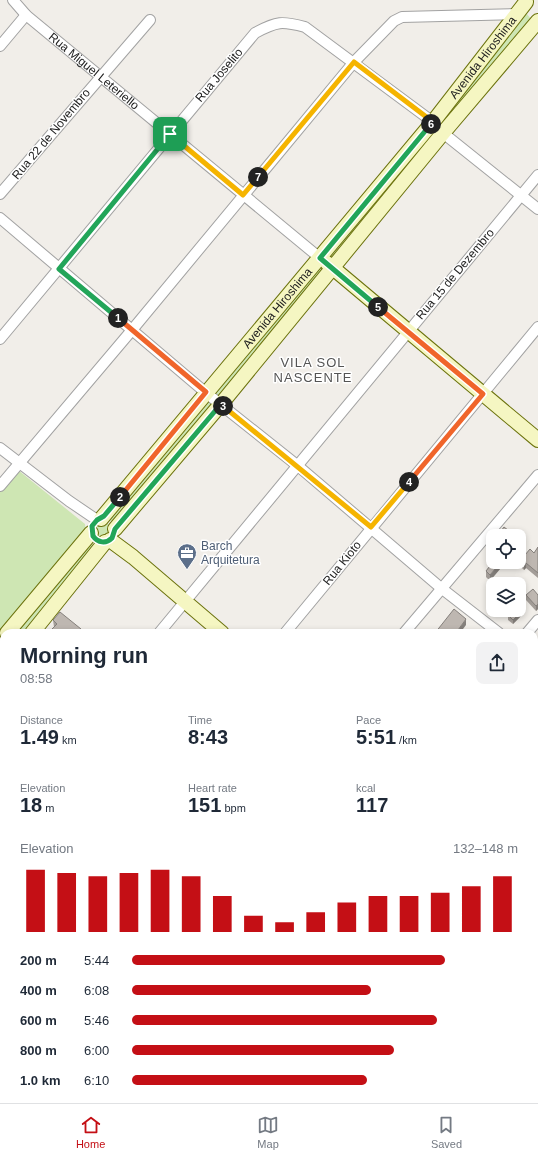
<!DOCTYPE html>
<meta charset="utf-8">
<style>
:root{--surface:#fff;--page:#f2f2f3;--text:#1f2937;--muted:#747a83;--line:#e0e1e3;--accent:#c40f15}
body{margin:0;font-family:Helvetica,sans-serif;background:var(--page);color:var(--text);height:100vh;display:flex;flex-direction:column;font-size:15px;white-space:nowrap}
*{box-sizing:border-box;margin:0}
p{font-size:13px;color:var(--muted)}
.icon{flex:none;width:22px;height:22px;fill:none;stroke:currentColor;stroke-width:2;stroke-linecap:round;stroke-linejoin:round}
.map{position:relative;flex:1;overflow:hidden}
.sheet{position:absolute;left:0px;top:629px;width:538px;height:474px;display:flex;flex-direction:column;background:var(--surface);border-radius:12px 12px 0 0;box-shadow:0 2px 6px #0003}
.sheet>*{flex:none}
.fabs{position:absolute;left:486px;top:529px;display:grid;gap:8px}
.fabs a{display:grid;place-items:center;width:40px;height:40px;border-radius:8px;background:var(--surface);box-shadow:0 2px 6px #0003;font-size:20px}
.pin{position:absolute;display:grid;place-items:center;width:34px;height:34px;color:#fff;margin:-17px;border-radius:8px;box-shadow:0 2px 6px #0006}
.km{position:absolute;width:20px;height:20px;margin:-10px;border-radius:50%;background:#222;color:#fff;font-size:11px;line-height:20px;text-align:center}
.round{display:grid;place-items:center;flex:none;width:42px;height:42px;border-radius:8px;background:var(--page)}
.headline{display:flex;align-items:center;justify-content:space-between;height:68px;padding:0 20px}
h1{font-size:22px;font-weight:800;line-height:30px}
.figures{display:grid;grid-template-columns:repeat(3,1fr);gap:6px;height:68px;padding:4px 20px}
.figures div{display:grid;align-content:center}
.figures b{font-size:20px;font-weight:800}
.figures small{font-size:11px;font-weight:400}
.figures p{font-size:11px}
.chart{height:112px;padding:8px 20px}
.chart p{display:flex;justify-content:space-between}
.chart svg{width:100%;height:72px;margin-top:4px;stroke:var(--accent);stroke-width:6}
ul{padding:0 20px;list-style:none;font-size:13px}
li{display:grid;grid-template-columns:64px 48px 1fr;align-items:center;height:30px}
li i{height:10px;border-radius:5px;background:var(--accent)}
.dock{display:flex;justify-content:space-around;align-items:center;height:56px;border-top:1px solid var(--line);background:var(--surface);font-size:11px;color:var(--muted)}
.dock a{display:grid;justify-items:center;gap:2px}
.dock .selected{color:var(--accent)}
.map>svg:first-child{display:block}
</style>
<div class="map">
<svg width="538" height="1103" viewBox="0 0 538 1103">
<rect width="100%" height="100%" fill="#f1eee9"/>
<!-- grass -->
<path fill="#cee6b3" d="M527 14 531 19 335 259 327 254 524 15Z
M319 263 326 269 216 402 181 439 171 456 115 524 105 517Z
M18 470 85 524 86 531 0 630V492Z
M95 530a8 8 0 1 1 16 0a8 8 0 1 1-16 0Z
M88 540 96 547 22 633H12Z"/>
<!-- park -->
<path fill="#caf6cc" d="M538 651V870L534 867V653Z
M534 890 538 893V1103H0V944L4 942V1099H534Z"/>
<g fill="none" stroke-linecap="round" stroke-linejoin="round">
<!-- lane casing -->
<g stroke="#a2a2a2" stroke-width="7">
<path id="lane" d="M534 673 538 675
M534 698 538 702
M128 1103V1099"/>
</g>
<!-- street casing -->
<g stroke="#a2a2a2" stroke-width="12">
<g id="street">
<path id="s1" d="M13 0 26 15 320 258"/>
<path d="M0 46 26 15"/>
<path d="M443 133 538 209"/>
<path d="M0 194 150 20"/>
<path d="M0 218 205 392 298 466 441 588 499 633"/>
<path d="M0 339 255 33C277 21 282 21 305 27L433 122"/>
<path d="M0 448 69 501 97 520"/>
<path d="M0 486 132 330 354 62 394 21 402 17 518 14"/>
<path d="M159 633 538 175"/>
<path d="M285 633 538 327"/>
<path d="M404 633 538 475"/>
<path d="M527 633 538 620"/>
<path d="M0 683 4 686"/>
<path d="M0 821 4 816"/>
<path d="M0 903 4 907"/>
</g>
</g>
<!-- secondary casing -->
<g stroke="#6c730d" stroke-width="16">
<g id="secondary">
<path d="M327 263 538 440"/>
<path id="s2" d="M101 519 433 122 526 2"/>
<path d="M115 529 221 404 443 133 538 21"/>
<path d="M110 540 133 557 222 633"/>
<path d="M7 633 91 533"/>
<path d="M32 633 105 542"/>
<path d="M0 672 4 667"/>
<path d="M534 867 538 870"/>
<path d="M534 890 538 893"/>
<path d="M0 953 4 951"/>
<path d="M0 975 4 973"/>
</g>
</g>
<!-- path -->
<path stroke="#f0827a" stroke-width="1.5" stroke-dasharray="2 2" stroke-linecap="butt" d="M534 815 538 810
M235 1103V1099"/>
<!-- lane -->
<use href="#lane" stroke="#fff" stroke-width="5"/>
<!-- street -->
<use href="#street" stroke="#fff" stroke-width="10"/>
<!-- secondary -->
<use href="#secondary" stroke="#f5f6c2" stroke-width="14"/>
</g>
<!-- wall -->
<path fill="#a39d98" d="M538 547V578L526 568 524 570 520 566V561L534 553Z
M493 553V561L492 560V554Z
M493 562 490 581 486 577V571Z
M526 595H538V609L536 611 526 600Z
M508 615 521 616 513 624 508 620Z
M53 620 81 633 54 627Z
M276 1099H325L326 1103H281Z
M481 1099H525L530 1103H481Z"/>
<!-- shaded-wall -->
<path fill="#85807c" d="M501 562H506L490 581V575Z
M526 563V568L524 570V565Z
M538 604V609L536 611V606Z
M521 612V616L513 624V620Z
M466 619V625L460 633 458 630Z
M81 629V633H75Z
M538 779V788L534 792V784Z
M4 801V805L0 809V805Z
M538 975V983L534 988V980Z"/>
<!-- building -->
<path fill="#beb7b1" stroke="#85807c" d="M504 527 513 534 512 536H497Z
M538 547V573L526 563 524 565 520 561 530 549 534 553Z
M493 562H501L490 575 486 571Z
M533 589 538 595V604L536 606 526 595Z
M454 609 466 619 458 630 461 633H435Z
M513 610H519L521 612 513 620 508 615Z
M60 612 81 629 75 633H48L57 624 53 620Z
M534 727 538 730V779L534 784Z
M0 791 4 794V801L0 805Z
M538 953V975L534 980V958Z
M287 1099H326L323 1103H292Z
M486 1099H525L530 1103H491Z"/>
<g fill="none" stroke-linecap="round" stroke-linejoin="round">
<!-- split-1 casing -->
<g stroke="#fff" stroke-width="8">
<path id="split-1" d="M118 318 59 269 170 134"/>
</g>
<!-- split-2 casing -->
<g stroke="#fff" stroke-width="8">
<path id="split-2" d="M118 318 206 392 120 497"/>
</g>
<!-- split-3 casing -->
<g stroke="#fff" stroke-width="8">
<path id="split-3" d="M120 497 104 516 97 520 92 526 93 536C98 543 106 544 112 538L115 529 221 404 223 406"/>
</g>
<!-- split-4 casing -->
<g stroke="#fff" stroke-width="8">
<path id="split-4" d="M223 406 371 527 409 482"/>
</g>
<!-- split-5 casing -->
<g stroke="#fff" stroke-width="8">
<path id="split-5" d="M378 307 483 394 409 482"/>
</g>
<!-- split-6 casing -->
<g stroke="#fff" stroke-width="8">
<path id="split-6" d="M378 307 320 258 431 124"/>
</g>
<!-- split-7 casing -->
<g stroke="#fff" stroke-width="8">
<path id="split-7" d="M258 177 354 62 433 122 431 124"/>
</g>
<!-- split-8 casing -->
<g stroke="#fff" stroke-width="8">
<path id="split-8" d="M170 134 243 195 258 177"/>
</g>
<!-- split-1 -->
<use href="#split-1" stroke="#22a559" stroke-width="5"/>
<!-- split-2 -->
<use href="#split-2" stroke="#f0652b" stroke-width="5"/>
<!-- split-3 -->
<use href="#split-3" stroke="#22a559" stroke-width="5"/>
<!-- split-4 -->
<use href="#split-4" stroke="#f5b400" stroke-width="5"/>
<!-- split-5 -->
<use href="#split-5" stroke="#f0652b" stroke-width="5"/>
<!-- split-6 -->
<use href="#split-6" stroke="#22a559" stroke-width="5"/>
<!-- split-7 -->
<use href="#split-7" stroke="#f5b400" stroke-width="5"/>
<!-- split-8 -->
<use href="#split-8" stroke="#f5b400" stroke-width="5"/>
</g>
<!-- icons -->
<defs>
<g id="office-pin" transform="scale(1)"><path d="M0 17L-7.5 6A9.5 9.5 0 1 1 7.5 6Z" fill="#5c6f8a" stroke="#fff"/><path d="M-6-3h4V-5.5h4V-3h4V5H-6ZM-1-4.5V-3h2v-1.5ZM-6 0V1H6V0Z" fill="#fff"/></g>
</defs>
<g fill-rule="evenodd">
<use href="#office-pin" x="187" y="553"/>
</g>
<g text-anchor="middle" stroke-width="3" stroke-linejoin="round" paint-order="stroke">
<!-- street labels -->
<g font-size="12" fill="#212121" stroke="#fff">
<text dy="4" stroke="none"><textPath href="#s2" startOffset="599">Avenida Hiroshima</textPath></text>
<text dy="4" stroke="none"><textPath href="#s1" startOffset="108">Rua Miguel Leteriello</textPath></text>
<text transform="translate(219 75) rotate(-50)" y="4">Rua Joselito</text>
<text transform="translate(51 134) rotate(-50)" y="4">Rua 22 de Novembro</text>
<text transform="translate(455 274) rotate(-50)" y="4">Rua 15 de Dezembro</text>
<text dy="4" stroke="none"><textPath href="#s2" startOffset="275">Avenida Hiroshima</textPath></text>
<text transform="translate(342 563) rotate(-51)" y="4">Rua Kioto</text>
</g>
<!-- service labels -->
<g font-size="12" fill="#4e5e75" stroke="#fff" text-anchor="start">
<text x="201" y="550">Barch<tspan x="201" dy="14">Arquitetura</tspan></text>
</g>
<!-- neighbourhood labels -->
<g font-size="13" letter-spacing="1" fill="#545454" stroke="#fff">
<text x="313" y="367">VILA SOL<tspan x="313" dy="15">NASCENTE</tspan></text>
</g>
</g>
</svg>
<div class="fabs">
<a><svg class="icon" aria-label="locate" viewBox="0 0 24 24"><circle cx="12" cy="12" r="6"/><path d="M12 2v4M12 18v4M2 12h4M18 12h4"/></svg></a>
<a><svg class="icon" aria-label="layers" viewBox="0 0 24 24"><path d="M12 4l9 5-9 5-9-5zM3 14l9 5 9-5"/></svg></a>
</div>
<div class="pin" style="left:170px;top:134px;background:#1e9e55"><svg class="icon" aria-label="arrive" viewBox="0 0 24 24"><path d="M6 21V4h12l-3 4 3 4H6"/></svg></div>
<b class="km" style="left:118px;top:318px">1</b>
<b class="km" style="left:120px;top:497px">2</b>
<b class="km" style="left:223px;top:406px">3</b>
<b class="km" style="left:409px;top:482px">4</b>
<b class="km" style="left:378px;top:307px">5</b>
<b class="km" style="left:431px;top:124px">6</b>
<b class="km" style="left:258px;top:177px">7</b>
<section class="sheet">
<div class="headline"><div><h1>Morning run</h1><p>08:58</p></div><a class="round"><svg class="icon" aria-label="share" viewBox="0 0 24 24"><path d="M12 15V3M7 8l5-5 5 5M5 13v7h14v-7"/></svg></a></div>
<div class="figures">
<div><p>Distance</p><b>1.49<small> km</small></b></div>
<div><p>Time</p><b>8:43</b></div>
<div><p>Pace</p><b>5:51<small> /km</small></b></div>
</div>
<div class="figures">
<div><p>Elevation</p><b>18<small> m</small></b></div>
<div><p>Heart rate</p><b>151<small> bpm</small></b></div>
<div><p>kcal</p><b>117</b></div>
</div>
<div class="chart"><p><span>Elevation</span>132–148 m</p>
<svg viewBox="0 0 160 44" preserveAspectRatio="none"><path d="M5 44V6M15 44V8M25 44V10M35 44V8M45 44V6M55 44V10M65 44V22M75 44V34M85 44V38M95 44V32M105 44V26M115 44V22M125 44V22M135 44V20M145 44V16M155 44V10"/></svg>
</div>
<ul>
<li><b>200 m</b>5:44<i style="width:81%"></i></li>
<li><b>400 m</b>6:08<i style="width:62%"></i></li>
<li><b>600 m</b>5:46<i style="width:79%"></i></li>
<li><b>800 m</b>6:00<i style="width:68%"></i></li>
<li><b>1.0 km</b>6:10<i style="width:61%"></i></li>
</ul>
</section>
</div>
<nav class="dock">
<a class="selected"><svg class="icon" aria-label="home" viewBox="0 0 24 24"><path d="M3 11l9-7 9 7M6 9v11h12V9"/></svg>Home</a>
<a><svg class="icon" aria-label="map" viewBox="0 0 24 24"><path d="M3 6l6-2 6 2 6-2v14l-6 2-6-2-6 2zM9 4v14M15 6v14"/></svg>Map</a>
<a><svg class="icon" aria-label="saved" viewBox="0 0 24 24"><path d="M7 4h10v16l-5-4-5 4z"/></svg>Saved</a>
</nav>
